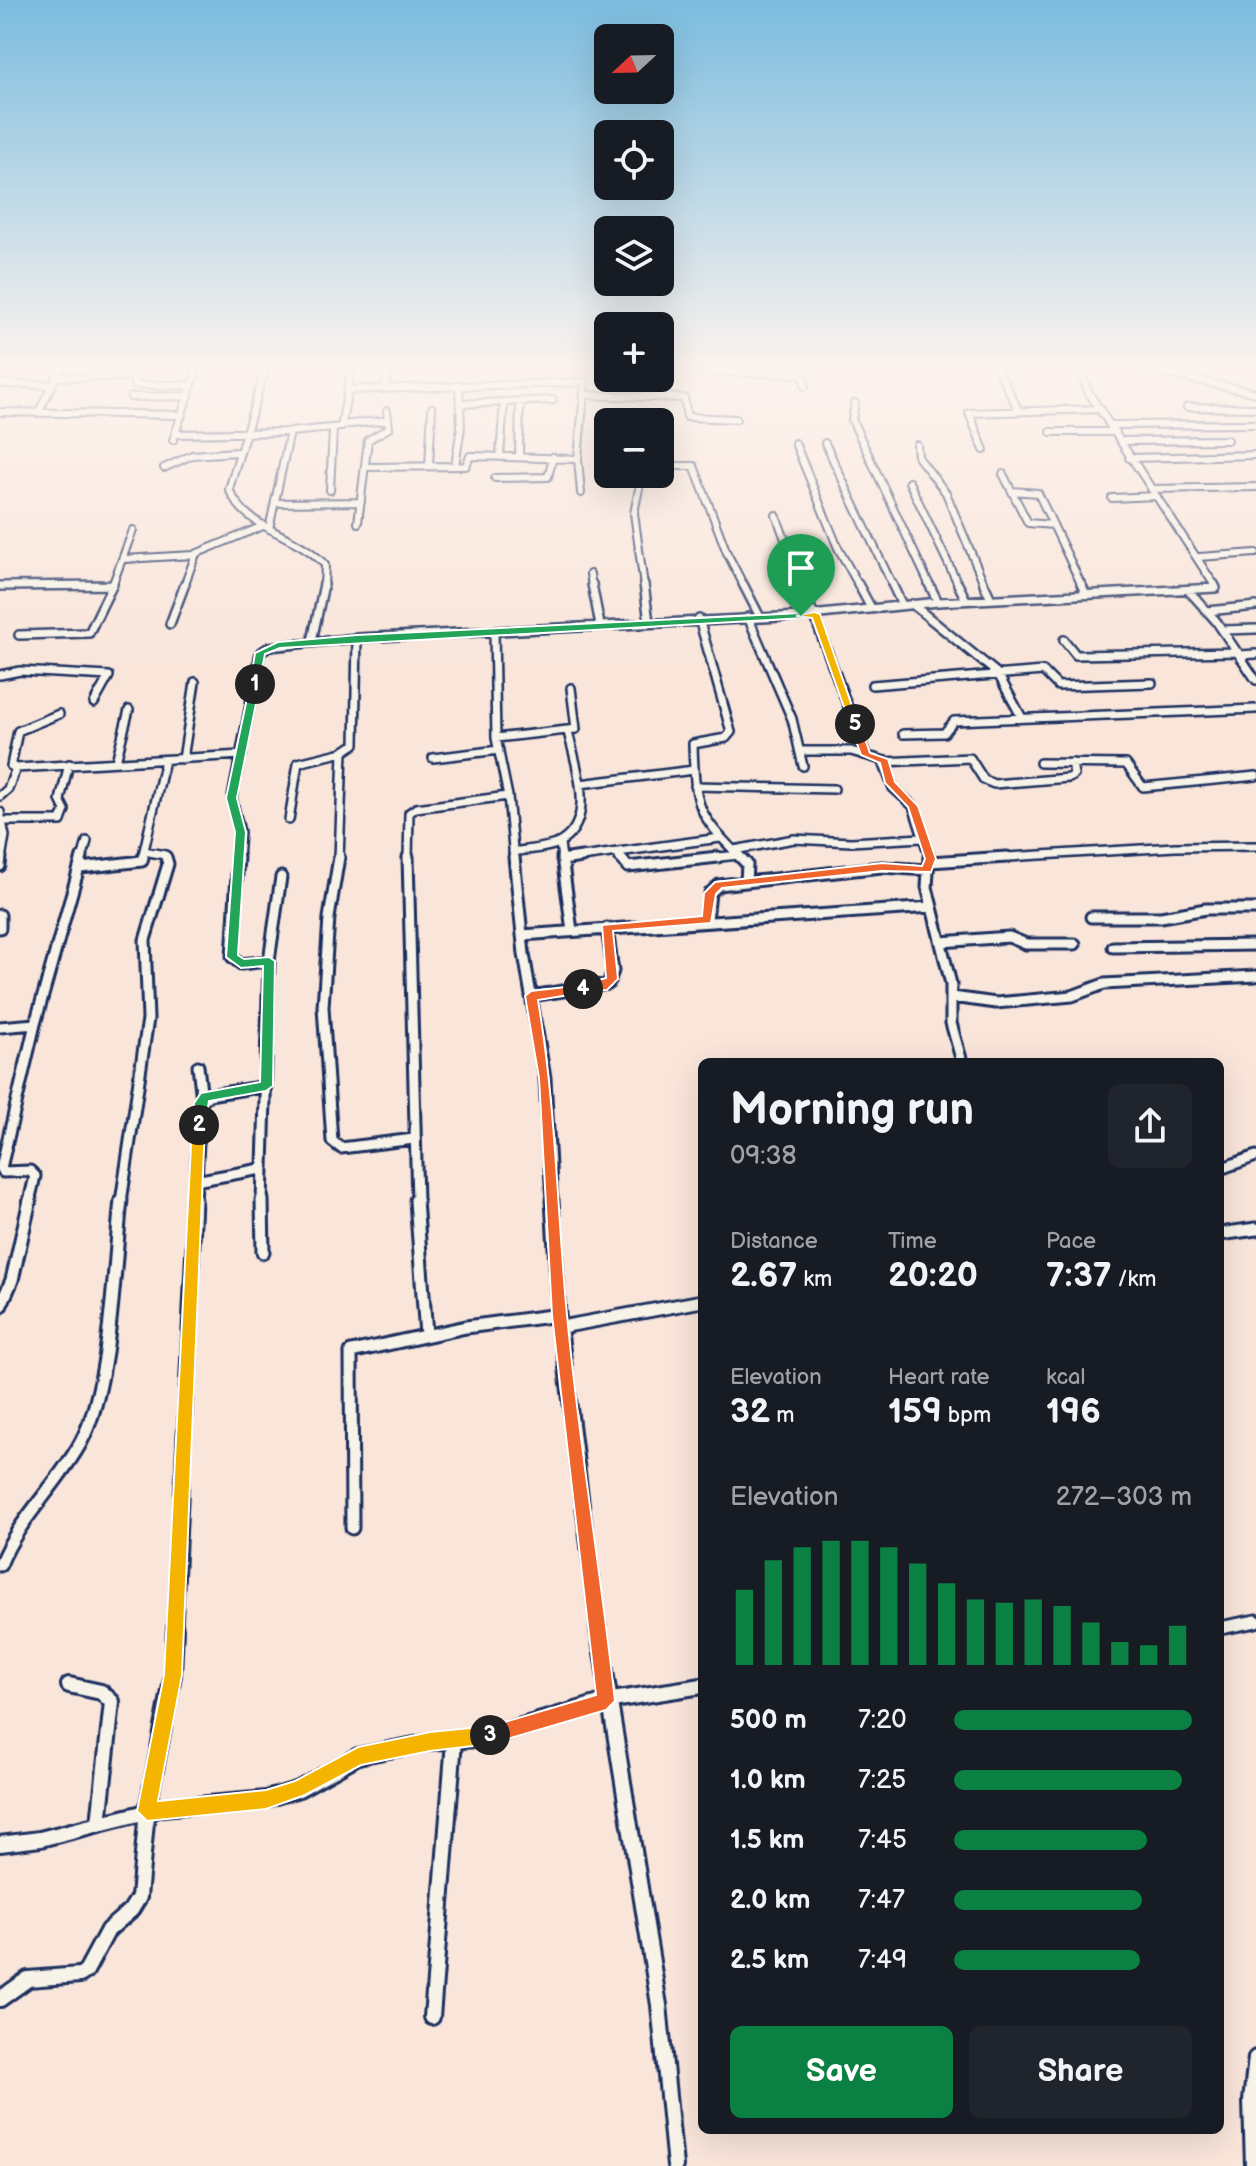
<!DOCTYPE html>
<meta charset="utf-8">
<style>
:root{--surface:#171b24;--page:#20242c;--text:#f1f3f6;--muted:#9ea1a6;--accent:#0b8043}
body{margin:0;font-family:"Balsamiq Sans",sans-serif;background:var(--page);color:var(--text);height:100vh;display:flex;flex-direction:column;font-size:30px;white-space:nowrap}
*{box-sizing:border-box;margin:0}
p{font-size:26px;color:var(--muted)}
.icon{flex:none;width:44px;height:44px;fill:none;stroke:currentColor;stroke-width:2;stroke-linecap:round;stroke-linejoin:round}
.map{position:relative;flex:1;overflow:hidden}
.drawer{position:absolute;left:698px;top:1058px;width:526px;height:1076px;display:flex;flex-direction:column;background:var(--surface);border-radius:12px;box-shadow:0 8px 32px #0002}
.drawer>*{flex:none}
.needle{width:52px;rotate:248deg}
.buttons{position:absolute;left:594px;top:24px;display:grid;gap:16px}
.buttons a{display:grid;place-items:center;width:80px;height:80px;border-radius:12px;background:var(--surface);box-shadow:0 8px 32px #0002;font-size:40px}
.pin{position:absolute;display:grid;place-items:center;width:68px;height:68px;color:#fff;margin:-82px -34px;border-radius:50% 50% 50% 0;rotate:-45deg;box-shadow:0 0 8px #0007}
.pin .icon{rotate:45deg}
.km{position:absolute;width:40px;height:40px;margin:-20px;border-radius:50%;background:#222;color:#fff;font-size:22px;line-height:40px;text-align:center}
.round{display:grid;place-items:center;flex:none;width:84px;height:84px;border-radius:12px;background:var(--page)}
.head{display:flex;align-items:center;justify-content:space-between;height:136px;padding:0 32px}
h1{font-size:44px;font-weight:600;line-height:60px}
.metrics{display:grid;grid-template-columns:repeat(3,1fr);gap:12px;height:136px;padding:8px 32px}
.metrics div{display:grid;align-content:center}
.metrics b{font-size:34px;font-weight:600}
.metrics small{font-size:22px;font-weight:400}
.metrics p{font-size:22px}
.chart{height:224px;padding:16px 32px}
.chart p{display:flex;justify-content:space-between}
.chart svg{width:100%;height:144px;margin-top:8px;stroke:var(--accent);stroke-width:6}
.action{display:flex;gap:16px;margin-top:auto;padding:16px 32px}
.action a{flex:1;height:92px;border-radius:12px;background:var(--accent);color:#fff;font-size:32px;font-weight:600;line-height:92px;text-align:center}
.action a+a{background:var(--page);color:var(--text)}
ul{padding:0 32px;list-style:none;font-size:26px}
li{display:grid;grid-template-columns:128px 96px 1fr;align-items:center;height:60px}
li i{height:20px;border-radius:10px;background:var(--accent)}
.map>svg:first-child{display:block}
</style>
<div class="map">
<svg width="1256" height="2166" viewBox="0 0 1256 2166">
<rect width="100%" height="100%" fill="#f9e5da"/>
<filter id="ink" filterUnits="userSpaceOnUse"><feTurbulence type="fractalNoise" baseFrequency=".0125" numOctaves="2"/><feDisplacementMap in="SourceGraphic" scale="16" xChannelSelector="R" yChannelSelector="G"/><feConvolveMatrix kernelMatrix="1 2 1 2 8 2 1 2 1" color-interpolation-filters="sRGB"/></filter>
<g filter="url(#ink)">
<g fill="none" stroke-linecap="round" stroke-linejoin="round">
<!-- minor-far4 casing -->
<g stroke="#1b2f5e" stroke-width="10">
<path id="minor-far4" d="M266 366 229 489C247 532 296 532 325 565L324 586
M996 366 1019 411
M1078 366 1089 393 1215 586
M1132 366 1256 393
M660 371 804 374 805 386
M56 377H133L135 385H192
M0 384 52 385
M385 389 389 366
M347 390 585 382 578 459 581 493
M584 395 684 398 687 417 736 419
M131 397 189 396
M855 403 852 420 930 586
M460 404 553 400
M1187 407 1256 408
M0 412 182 415
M38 413 62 366
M341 425 388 420
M1111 425 1256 424
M1051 432H1116
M176 434 290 432
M173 440 198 366
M1120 441 1227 440
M795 443 838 548 859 586
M825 443 893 586
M917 445 918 457 946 493 985 586
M984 450 969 413 1101 409
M500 456 504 402
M519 456 520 402
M1129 458 1256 455
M429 466 432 408
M455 466 461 427 459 385
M660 466H694L727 553 744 586
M367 467 466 466 470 456 578 459
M164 468 192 455 237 452
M642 474 634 513 644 586
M1003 474 1028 523 1053 525
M495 478 548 477 553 457
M909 482 959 586
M1151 489 1256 487
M330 490 333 430
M1012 491 1038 493 1082 586
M1112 498 1156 496
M276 503 361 502
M776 515 802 586
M358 523 368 440 389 428 387 411
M269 529 290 432 341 427 352 366
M1199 557 1256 553
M124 559 193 555 263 526
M590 574 592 586
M39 586 112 585
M112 586 133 530
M184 586 196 554"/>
</g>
<!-- minor-far3 casing -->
<g stroke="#1b2f5e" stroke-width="12">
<path id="minor-far3" d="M592 584 600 625
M644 584 649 622
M743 584 760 617
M802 584 866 755
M858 584 871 608
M892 584 902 605
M929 584 938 602
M958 584 966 600
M984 584 991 599
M1081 584 1086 594
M0 586 112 585
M1190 592 1216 621 1256 680
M912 604 998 674 1021 716
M1208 611 1256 606
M748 617 792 719 803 766
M699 619 731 732 726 738 693 744C695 808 697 814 742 859
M170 624 185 584
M1223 630 1256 629
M494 631 496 738 508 796 514 859
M19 635 89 633 113 584
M1064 640 1076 655 1238 652
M312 641 324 584
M1240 655 1256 654
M0 675 20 671 109 676 94 703
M872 685 1043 671 1058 686 1152 683
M903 734 944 733 954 721 1256 709
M496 738 576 729 571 688
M800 751H851L885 761
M433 758 499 750
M183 759 195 682
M116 761 129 710
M1040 763 1126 764 1143 787 1256 776
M16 768 242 755
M580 784 694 770
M695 786 834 789
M0 796 8 789 16 768 11 766 18 731 59 714
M0 812 5 836 1 859
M289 820 298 763 343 752 355 744 357 638
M4 821H61L65 810 60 800 69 764
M560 843 562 859
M734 850 794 839 851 842 922 838
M144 851 165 855 166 859
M513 852C527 849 550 849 562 841 596 819 576 765 568 732
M619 854 620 859
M82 859 87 841
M142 859 165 760
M238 859 240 832 232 798 260 653 269 647 357 638 801 616 938 602 1216 588 1214 584
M339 859 343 752
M408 859 409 813 416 808 508 796
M567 859 720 838
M699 859 739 855
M930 859 913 806 893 788 883 762 970 758 984 780 994 784 1069 778 1074 775 1072 763
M975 859 1175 847 1256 846"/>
</g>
<!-- minor-far2 casing -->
<g stroke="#1b2f5e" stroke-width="15">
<path id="minor-far2" d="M238 857 232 957 241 964 269 961
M339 857 329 918 323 1007 332 1141 341 1148 414 1139
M408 857 417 1202
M514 857 524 954 545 1078 552 1202
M562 857 572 931
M620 857 628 867 718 857
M740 857 747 864 746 882
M929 857 927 887 951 984V1023L962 1062
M562 860 582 857
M930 862 1007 857
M0 866 1 857
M81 868 142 861 143 857
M0 915V928
M1091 917H1161L1206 909H1256
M707 920 710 893 719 885 882 867 927 870
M522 935 932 907
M941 942 1009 937 1026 944H1075
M1113 947 1256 945
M531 996 608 984 613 971 607 928
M952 997 996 1003 1072 996 1104 984 1256 976
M0 1027 35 1024
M198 1066 202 1099
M1220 1169 1256 1156
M195 1181 261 1169
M29 1202 35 1176 30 1171 3 1172 1 1168 35 1024 82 857
M121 1202 148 1019 145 940 168 864 166 857
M195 1202 200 1103 209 1095 266 1086
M262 1202 269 961 281 877"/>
</g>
<!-- minor-far1 casing -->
<g stroke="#1b2f5e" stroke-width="17">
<path id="minor-far1" d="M262 1200 263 1252
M416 1200 426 1335
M552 1200 559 1315 598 1630
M1220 1234 1256 1229
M0 1307 12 1280 30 1200
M561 1327 702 1301
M352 1528 351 1352 466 1327 559 1315
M0 1565C18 1519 58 1485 81 1442 111 1387 114 1265 121 1200
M1220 1628 1256 1621
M175 1630 195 1200"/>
</g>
<!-- minor casing -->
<g stroke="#1b2f5e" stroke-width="20">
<path id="minor" d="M598 1628 659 2005 675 2166
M69 1685 101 1692 112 1702 99 1823
M0 1844 40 1839 162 1808 266 1799 299 1789 358 1756 430 1742 478 1739 606 1701 702 1686
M0 1999 28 1979 80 1975 86 1971 108 1930 131 1910 139 1897 147 1811 173 1675 175 1628
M432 2017 454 1741
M1253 2166 1251 2101 1256 2058"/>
</g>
<!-- minor-far4 -->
<use href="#minor-far4" stroke="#f7f3e8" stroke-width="6"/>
<!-- minor-far3 -->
<use href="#minor-far3" stroke="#f7f3e8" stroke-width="7"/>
<!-- minor-far2 -->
<use href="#minor-far2" stroke="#f7f3e8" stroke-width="9"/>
<!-- minor-far1 -->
<use href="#minor-far1" stroke="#f7f3e8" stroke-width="11"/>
<!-- minor -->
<use href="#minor" stroke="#f7f3e8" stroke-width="14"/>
</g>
</g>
<!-- sky -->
<linearGradient id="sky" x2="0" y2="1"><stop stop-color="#7bbcdf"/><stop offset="0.55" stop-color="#fcf3ee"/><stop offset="1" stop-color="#fcf3ee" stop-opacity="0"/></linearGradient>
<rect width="1256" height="669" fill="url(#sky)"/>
<!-- split-1 -->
<path fill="#22a559" stroke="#fff" stroke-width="2" d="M801 613 804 618 280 648 265 654 259 686 250 684 255 653 278 642 357 635Z"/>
<!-- split-2 -->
<path fill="#22a559" stroke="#fff" stroke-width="2" d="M255 681 260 684 237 798 246 832 238 955 244 959 269 957 275 961 273 1086 266 1091 209 1101 205 1125 199 1131 192 1125 194 1103 201 1093 260 1082 263 966 241 968 226 957 235 832 226 798 250 684Z"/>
<!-- split-3 -->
<path fill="#f5b400" stroke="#fff" stroke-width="2" d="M199 1120 205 1125 182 1675 158 1801 266 1790 295 1781 358 1747 430 1732 490 1726 500 1735 490 1744 430 1751 361 1765 305 1795 266 1809 147 1821 137 1811 164 1675 192 1125Z"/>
<!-- split-4 -->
<path fill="#f0652b" stroke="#fff" stroke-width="2" d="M583 985 589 989 587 992 538 1000C556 1106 557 1208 567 1315 579 1444 601 1572 615 1701L606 1710 490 1744 484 1741V1728L596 1695 552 1315 539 1078 525 996 531 991Z"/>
<!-- split-5 -->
<path fill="#f0652b" stroke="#fff" stroke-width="2" d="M855 721 860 724 870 753 888 759 895 782 918 806 936 859 931 872 882 871 722 888 716 894 711 923 613 931 618 979 607 990 578 992V986L606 978 602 925 702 916 704 893 715 882 882 863 922 866 925 859 908 807 885 783 880 763 861 755 850 724Z"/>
<!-- split-6 -->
<path fill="#f5b400" stroke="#fff" stroke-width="2" d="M815 612 820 614 859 726 850 724 812 618 796 616Z"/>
</svg>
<div class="buttons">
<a><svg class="needle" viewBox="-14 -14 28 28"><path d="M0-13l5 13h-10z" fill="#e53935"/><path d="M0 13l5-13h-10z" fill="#9ea1a6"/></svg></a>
<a><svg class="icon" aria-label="locate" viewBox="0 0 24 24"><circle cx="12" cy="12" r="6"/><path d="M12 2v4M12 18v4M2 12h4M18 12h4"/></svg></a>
<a><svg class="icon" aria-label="layers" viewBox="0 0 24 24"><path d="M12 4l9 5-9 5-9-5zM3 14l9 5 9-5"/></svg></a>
<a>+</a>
<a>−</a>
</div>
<div class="pin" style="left:801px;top:616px;background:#1e9e55"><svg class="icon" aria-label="arrive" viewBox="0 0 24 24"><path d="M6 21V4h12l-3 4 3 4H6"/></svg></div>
<b class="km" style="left:255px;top:684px">1</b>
<b class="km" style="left:199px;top:1125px">2</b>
<b class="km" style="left:490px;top:1735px">3</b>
<b class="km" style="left:583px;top:989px">4</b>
<b class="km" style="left:855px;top:724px">5</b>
<section class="drawer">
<div class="head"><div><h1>Morning run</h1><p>09:38</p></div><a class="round"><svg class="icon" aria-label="share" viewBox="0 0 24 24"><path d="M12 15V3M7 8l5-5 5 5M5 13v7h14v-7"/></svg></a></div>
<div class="metrics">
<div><p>Distance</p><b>2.67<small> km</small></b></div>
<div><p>Time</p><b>20:20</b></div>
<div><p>Pace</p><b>7:37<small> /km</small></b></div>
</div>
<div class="metrics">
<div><p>Elevation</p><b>32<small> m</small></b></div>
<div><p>Heart rate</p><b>159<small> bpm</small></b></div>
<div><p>kcal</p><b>196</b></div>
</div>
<div class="chart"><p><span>Elevation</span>272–303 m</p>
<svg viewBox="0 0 160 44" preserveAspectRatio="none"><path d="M5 44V21M15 44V12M25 44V8M35 44V6M45 44V6M55 44V8M65 44V13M75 44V19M85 44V24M95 44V25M105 44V24M115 44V26M125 44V31M135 44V37M145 44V38M155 44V32"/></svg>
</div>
<ul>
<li><b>500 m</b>7:20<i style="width:100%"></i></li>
<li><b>1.0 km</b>7:25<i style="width:96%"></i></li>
<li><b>1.5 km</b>7:45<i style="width:81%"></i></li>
<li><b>2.0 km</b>7:47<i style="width:79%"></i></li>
<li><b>2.5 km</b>7:49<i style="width:78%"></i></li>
</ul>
<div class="action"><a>Save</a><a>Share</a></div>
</section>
</div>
